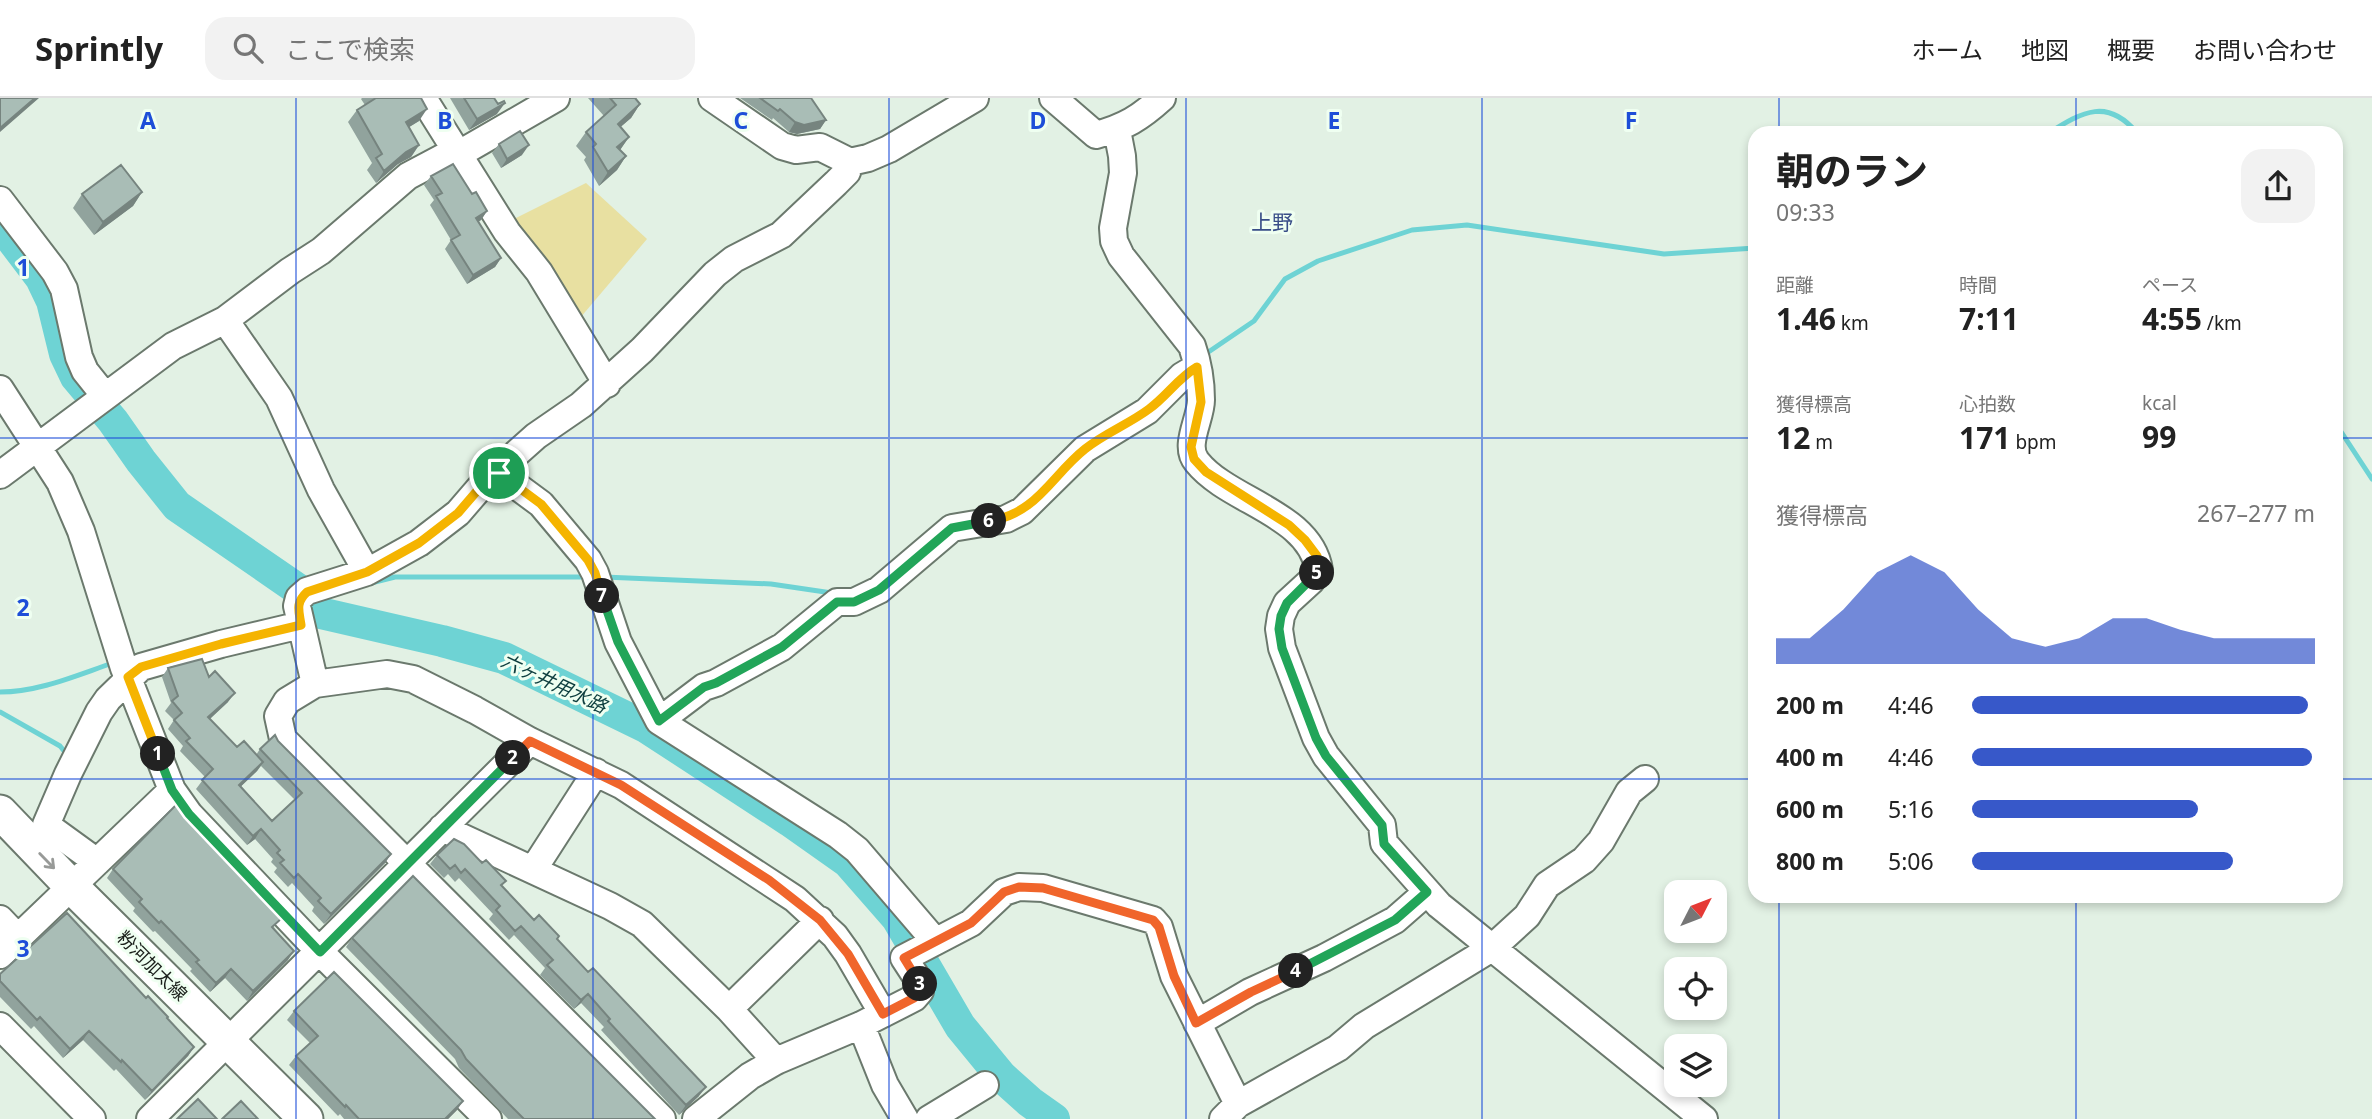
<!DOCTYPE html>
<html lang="ja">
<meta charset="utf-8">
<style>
:root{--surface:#fff;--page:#f2f2f2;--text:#222;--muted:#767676;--line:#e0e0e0;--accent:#3758c9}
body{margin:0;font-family:"Noto Sans","Noto Sans JP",sans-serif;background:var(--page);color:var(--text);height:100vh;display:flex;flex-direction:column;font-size:26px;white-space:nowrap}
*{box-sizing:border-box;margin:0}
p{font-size:23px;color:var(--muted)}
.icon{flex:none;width:38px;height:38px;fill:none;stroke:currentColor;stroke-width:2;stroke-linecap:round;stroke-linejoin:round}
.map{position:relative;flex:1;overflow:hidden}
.sheet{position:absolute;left:1748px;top:28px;width:595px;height:777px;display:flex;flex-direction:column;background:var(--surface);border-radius:21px;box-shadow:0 4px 10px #0003}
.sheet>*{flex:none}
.needle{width:46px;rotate:48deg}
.fabs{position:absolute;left:1664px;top:782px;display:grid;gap:14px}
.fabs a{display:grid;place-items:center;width:63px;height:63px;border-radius:14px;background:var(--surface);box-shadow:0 4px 10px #0003;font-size:35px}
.pin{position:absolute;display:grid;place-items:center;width:60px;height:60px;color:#fff;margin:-30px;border:4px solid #fff;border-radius:50%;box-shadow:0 2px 7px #0007}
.km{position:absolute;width:35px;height:35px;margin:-18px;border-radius:50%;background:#222;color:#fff;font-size:19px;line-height:35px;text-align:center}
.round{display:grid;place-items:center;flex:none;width:74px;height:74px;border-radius:21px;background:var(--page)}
.summary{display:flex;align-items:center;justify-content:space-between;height:119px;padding:0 28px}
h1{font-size:38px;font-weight:700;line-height:52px}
.metrics{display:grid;grid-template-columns:repeat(3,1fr);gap:10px;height:119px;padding:7px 28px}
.metrics div{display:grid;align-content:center}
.metrics b{font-size:30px;font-weight:700}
.metrics small{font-size:19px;font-weight:400}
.metrics p{font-size:19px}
.chart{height:196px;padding:14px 28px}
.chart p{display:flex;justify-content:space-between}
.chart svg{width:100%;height:126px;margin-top:7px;fill:var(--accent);opacity:.7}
ul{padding:0 28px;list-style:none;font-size:23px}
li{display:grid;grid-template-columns:112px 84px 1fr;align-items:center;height:52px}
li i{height:18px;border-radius:9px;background:var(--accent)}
header{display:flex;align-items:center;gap:42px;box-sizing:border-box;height:98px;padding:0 35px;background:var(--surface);border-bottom:2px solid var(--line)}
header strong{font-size:33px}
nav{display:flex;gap:38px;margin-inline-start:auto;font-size:24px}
.search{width:490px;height:63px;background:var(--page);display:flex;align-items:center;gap:18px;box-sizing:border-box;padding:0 24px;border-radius:21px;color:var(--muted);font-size:26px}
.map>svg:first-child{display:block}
</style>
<header>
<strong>Sprintly</strong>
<div class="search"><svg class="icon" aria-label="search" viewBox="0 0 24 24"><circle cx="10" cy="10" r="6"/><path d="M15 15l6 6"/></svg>ここで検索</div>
<nav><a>ホーム</a><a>地図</a><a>概要</a><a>お問い合わせ</a></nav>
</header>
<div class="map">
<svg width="2372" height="1021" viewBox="0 0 2372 1021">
<rect width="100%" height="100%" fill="#e2f1e4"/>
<!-- green -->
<path fill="#e8e0a1" d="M586 85 647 141 580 220 514 121Z"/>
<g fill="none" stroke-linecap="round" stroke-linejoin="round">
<!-- stream -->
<path stroke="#6ed3d4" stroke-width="5" d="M2049 35C2083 13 2108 0 2137 35
M1204 257 1254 223 1285 181 1318 163 1412 132 1467 127 1664 156 1755 150
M2336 326 2372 381
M604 479 771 486 832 495
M371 485 395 479H588
M312 509 328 498
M0 594C39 594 77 577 113 565
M0 614 60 648 69 659"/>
<!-- river -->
<path stroke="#6ed3d4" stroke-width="32" d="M0 126 41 180 52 203 65 256 76 279 113 323 141 363 177 408 296 490 316 514 442 543 504 560 646 629 790 723 848 764 897 820 960 928 1001 978 1030 1004 1054 1021"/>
<!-- minor casing -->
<g stroke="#6b796d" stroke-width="30">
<path id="minor" d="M423 0 507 134 539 174 607 286
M712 0 782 48 796 52 820 49 850 64 868 60 889 51 975 0
M1053 0 1096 37C1125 29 1140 20 1162 0
M1117 32 1122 58 1123 75 1113 130 1114 143 1121 158 1192 248C1198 265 1201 284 1201 302 1201 321 1183 348 1197 364 1229 404 1310 415 1319 472L1311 483 1287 505 1281 518 1279 531 1282 550 1316 640 1326 658 1382 727 1384 745 1439 807 1704 1021
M459 56 556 0
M0 102 55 174 64 191 79 259 85 273 105 298
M225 222 279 300 321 392 367 474
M0 291 60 384 81 433 124 570 172 692 189 716 320 854 488 1021
M499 375 541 406 588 462 595 475 618 544 659 623 838 737 857 752 935 843
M0 377 173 248 225 222 290 173 321 153 408 78 457 52
M315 586 297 508 299 500 307 493 367 474 419 445 458 415 489 379 499 375 509 362 536 338 581 307 642 252 715 176 734 161 781 137 836 85 847 74 850 64
M659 623 704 589 716 585 782 549 837 504H854L879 492 952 430 1006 421 1022 413 1085 351 1147 313 1182 278 1197 269
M442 730 610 808 642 826 729 911 776 963
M97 764 46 727 68 676 99 614 108 601 141 569 221 546 301 527
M533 772 596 674
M0 821 19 841
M0 857 172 692
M729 911 820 822
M1197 925 1250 894 1324 860 1395 822 1427 794
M861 927 885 987 905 1021
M0 928 92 1021
M150 1021 530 643
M662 1021 283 641 278 618 287 603 315 586 387 576 413 581 475 612 530 643 621 687 795 801 835 838 848 856 883 916
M696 1021 750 978 776 963 861 927 914 900 920 893 919 883 904 860 971 825 1004 794 1019 789 1043 790 1153 822 1159 829 1174 878 1238 1006
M929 1021 985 987
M1223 1021 1238 1006 1338 950 1364 928 1492 850 1527 818 1547 787 1584 762 1601 743 1629 694 1645 681"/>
</g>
<!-- major casing -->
<g stroke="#6b796d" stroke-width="37">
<path id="major" d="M0 714 72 789 306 1021"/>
</g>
<!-- minor -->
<use href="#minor" stroke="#fff" stroke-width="26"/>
<!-- major -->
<use href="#major" stroke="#fff" stroke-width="33"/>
</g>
<!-- wall -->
<path fill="#91a39d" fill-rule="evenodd" d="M362 0H421L419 23 409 29 419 47 411 59 398 66 376 85 367 72 372 65 348 24 357 12 365 7 361 1Z
M450 0H494L497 16 469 32Z
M588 0H637L636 1 640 6 631 20 620 29 629 39 620 52 626 58 617 72 599 88 584 62 586 59 576 48 586 34 604 18Z
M740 0H811L826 22 820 31 797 36 789 34 773 20 772 22Z
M499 46 522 57 501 70 492 55Z
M431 78 472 96 487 113 481 122 478 124 501 160 495 169 467 186 445 151 451 142 430 107 434 102 424 87Z
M142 94 133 108 94 137 73 110 82 96Z
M168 570 209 579 228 604 210 621 237 649 256 657 260 651 278 643 391 756 385 765 324 826 312 813 314 809 292 785 288 789 274 774 277 770 271 764 273 761 255 741 247 747 196 691 205 679 180 653 183 648 168 631 174 622 165 613 171 605 162 579ZM261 668 295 702 272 723 241 688 257 673Z
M437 757 482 765 506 783 502 788 534 822 557 841 699 998 679 1017 601 932 604 929 581 905 574 911 540 877 545 870 514 837 509 842 489 821 493 816 459 780 455 784 448 776 444 780 430 766Z
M113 771 275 830 273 831 288 862 247 903 225 880 210 894 190 873 192 871 155 833 153 834 133 813 135 810 107 780Z
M352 840 655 1021H508L459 970 455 961 346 849Z
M0 876 146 900 194 949 188 958 145 1002 116 971 114 973 83 942 63 960 34 928 31 931 0 899Z
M294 913 457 1012 448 1021H344L340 1016 338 1018 289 967 296 958 310 945 287 922Z"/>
<!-- shaded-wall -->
<path fill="#76847f" d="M35 0H39L0 34V30Z
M505 5 497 16 469 32 477 21Z
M640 6 631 20 608 40 618 26Z
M427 11 419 23 398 36 406 24Z
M826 22 820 31 797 36 789 34 795 24Z
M629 39 620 52 617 49Z
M419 47 411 59 398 66 376 85 384 73 406 54Z
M529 47 522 57 501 70 507 61Z
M626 58 617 72 599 88 608 74Z
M142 94 133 108 94 137 103 124Z
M487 113 481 122 470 129 476 120Z
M501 160 495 169 467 186 473 177Z
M235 595 228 604 202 628 208 619Z
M263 664 257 673 233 696 239 687Z
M261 731 255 741 247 747 253 738Z
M391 756 385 765 324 826 331 816Z
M294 853 288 862 247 903 253 893Z
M231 871 225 880 210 894 216 885Z
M588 896 581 905 574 911 581 902Z
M89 933 83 942 63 960 70 951Z
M194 949 188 958 145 1002 152 993Z
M706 989 699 998 679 1017 686 1007Z
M463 1003 457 1012 448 1021H445Z"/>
<!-- building -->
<path fill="#a9bdb6" stroke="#76847f" stroke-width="2" d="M0 0H35L0 30Z
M376 0H421L427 11 406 24 419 47 406 54 384 73 376 60 382 56 357 12Z
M464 0H494L498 6 504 3 505 5 477 21Z
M610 0H635L640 6 618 26 629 39 617 49 626 58 608 74 593 49 596 46 586 34 616 7Z
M760 0H811L826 22 804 27 795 24 780 11 778 13Z
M520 33 529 47 507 61 499 46Z
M453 66 472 96 476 94 487 113 476 120 501 160 473 177 451 142 460 137 436 98 442 95 431 78Z
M121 67 142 94 103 124 82 96Z
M202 561 209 579 215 573 235 595 208 619 237 649 244 643 263 664 239 687 272 723 302 695 260 651 275 637 278 643 391 756 331 816 318 803 321 800 298 776 294 780 280 765 284 762 277 755 280 752 261 731 253 738 202 682 213 671 186 643 190 640 174 622 182 615 172 603 178 598 168 570Z
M176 707 194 729 282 820 272 829 294 853 253 893 231 871 216 885 196 864 199 862 161 823 159 825 139 804 142 801 113 771Z
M454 741 464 746 482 765 486 762 506 783 501 787 534 822 539 817 559 838 557 841 588 874 593 870 706 989 686 1007 608 923 610 921 588 896 581 902 547 867 553 862 521 828 515 833 496 812 500 808 465 771 461 775 455 767 450 771 437 757Z
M413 778 655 1021H524L509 1006 466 961 461 952 352 840Z
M67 815 146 900 148 898 168 919 167 920 194 949 152 993 122 962 121 964 89 933 70 951 40 919 37 922 0 883V876Z
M334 874 463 1003 445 1021H359L346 1007 345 1009 296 958 318 938 294 913Z
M198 1001 217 1021H177Z
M241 1003 258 1021H222Z"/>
<!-- one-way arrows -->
<defs><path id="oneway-shaft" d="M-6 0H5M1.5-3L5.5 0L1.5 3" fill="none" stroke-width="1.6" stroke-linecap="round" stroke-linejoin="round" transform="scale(1.75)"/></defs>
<use stroke="#989a98" href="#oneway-shaft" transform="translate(47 763) rotate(46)"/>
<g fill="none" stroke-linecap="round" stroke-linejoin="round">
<!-- split-1 casing -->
<g stroke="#fff" stroke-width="14">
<path id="split-1" d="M158 656 128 579 141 569 221 546 301 527C299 513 295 505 307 494L367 474 419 445 458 415 489 379 499 375"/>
</g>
<!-- split-2 casing -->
<g stroke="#fff" stroke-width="14">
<path id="split-2" d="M158 656 172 692 189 716 320 854 513 660"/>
</g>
<!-- split-3 casing -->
<g stroke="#fff" stroke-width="14">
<path id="split-3" d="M513 660 530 643 621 687 769 782 820 822 848 856 883 916 914 900 920 893V886"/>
</g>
<!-- split-4 casing -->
<g stroke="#fff" stroke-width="14">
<path id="split-4" d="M920 886 904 860 971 825 1004 794 1019 789 1043 790 1153 822 1159 829 1174 878 1196 925 1251 894 1296 873"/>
</g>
<!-- split-5 casing -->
<g stroke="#fff" stroke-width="14">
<path id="split-5" d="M1296 873 1395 822 1427 794 1384 746 1382 727 1326 658 1316 640 1282 550 1279 531 1281 518 1287 505 1317 475"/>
</g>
<!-- split-6 casing -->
<g stroke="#fff" stroke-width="14">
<path id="split-6" d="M989 423C1037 416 1051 378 1085 351 1105 335 1129 326 1149 311 1167 298 1178 280 1197 269L1201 304 1191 349 1194 361 1206 374 1289 427 1305 442 1317 458 1319 472 1317 475"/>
</g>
<!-- split-7 casing -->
<g stroke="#fff" stroke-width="14">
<path id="split-7" d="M602 498 618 544 659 623 704 589 716 585 782 549 837 504H854L879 492 952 430 989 423"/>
</g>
<!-- split-8 casing -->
<g stroke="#fff" stroke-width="14">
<path id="split-8" d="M499 375 541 406 588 462 595 475 602 498"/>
</g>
<!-- split-1 -->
<use href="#split-1" stroke="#f5b400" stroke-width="9"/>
<!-- split-2 -->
<use href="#split-2" stroke="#22a559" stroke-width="9"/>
<!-- split-3 -->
<use href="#split-3" stroke="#f0652b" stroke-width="9"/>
<!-- split-4 -->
<use href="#split-4" stroke="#f0652b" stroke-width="9"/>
<!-- split-5 -->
<use href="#split-5" stroke="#22a559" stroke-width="9"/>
<!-- split-6 -->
<use href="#split-6" stroke="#f5b400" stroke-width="9"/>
<!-- split-7 -->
<use href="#split-7" stroke="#22a559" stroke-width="9"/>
<!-- split-8 -->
<use href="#split-8" stroke="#f5b400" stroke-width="9"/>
</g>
<!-- grid -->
<path fill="none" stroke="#1d4ed8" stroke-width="2" stroke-opacity="0.55" d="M296 0V1021M593 0V1021M889 0V1021M1186 0V1021M1482 0V1021M1779 0V35M2076 0V35M0 340H1755M2336 340H2372M0 681H1755M2336 681H2372M1779 798V1021M2076 798V1021"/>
<g text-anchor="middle" stroke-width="6" stroke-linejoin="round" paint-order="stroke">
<!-- street labels -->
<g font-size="18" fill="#1a1f1a" stroke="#effff1">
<text transform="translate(152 868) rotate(45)" y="6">粉河加太線</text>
</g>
<!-- water labels -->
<g font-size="19" font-style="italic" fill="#0d3e3e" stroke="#effff1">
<text transform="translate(554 585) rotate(25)" y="7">六ヶ井用水路</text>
</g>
<!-- quarter labels -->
<g font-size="21" fill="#394e88" stroke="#effff1">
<text x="1272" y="132">上野</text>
</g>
</g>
<g font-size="23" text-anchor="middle" font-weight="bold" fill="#1d4ed8" stroke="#effff1" stroke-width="6" stroke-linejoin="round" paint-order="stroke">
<text x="148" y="31">A</text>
<text x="445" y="31">B</text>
<text x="741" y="31">C</text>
<text x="1038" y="31">D</text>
<text x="1334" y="31">E</text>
<text x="1631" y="31">F</text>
<text x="23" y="178">1</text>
<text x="23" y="518">2</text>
<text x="23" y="859">3</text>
</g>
</svg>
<div class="fabs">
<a><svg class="needle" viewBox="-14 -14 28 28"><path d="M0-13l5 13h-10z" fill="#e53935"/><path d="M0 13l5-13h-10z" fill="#767676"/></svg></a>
<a><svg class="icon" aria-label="locate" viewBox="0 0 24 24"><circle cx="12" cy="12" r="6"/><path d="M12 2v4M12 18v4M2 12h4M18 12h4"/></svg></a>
<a><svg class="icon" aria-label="layers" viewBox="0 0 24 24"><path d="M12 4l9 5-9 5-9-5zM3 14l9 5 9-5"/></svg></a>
</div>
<div class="pin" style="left:499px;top:375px;background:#1e9e55"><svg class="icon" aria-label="arrive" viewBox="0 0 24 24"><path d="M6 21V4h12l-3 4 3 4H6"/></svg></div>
<b class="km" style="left:158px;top:656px">1</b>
<b class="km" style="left:513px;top:660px">2</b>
<b class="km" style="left:920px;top:886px">3</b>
<b class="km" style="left:1296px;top:873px">4</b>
<b class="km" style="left:1317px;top:475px">5</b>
<b class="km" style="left:989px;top:423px">6</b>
<b class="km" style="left:602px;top:498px">7</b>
<section class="sheet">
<div class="summary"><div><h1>朝のラン</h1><p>09:33</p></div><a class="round"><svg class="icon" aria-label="share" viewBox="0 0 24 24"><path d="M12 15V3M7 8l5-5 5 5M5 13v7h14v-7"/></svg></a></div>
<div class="metrics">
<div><p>距離</p><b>1.46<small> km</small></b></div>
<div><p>時間</p><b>7:11</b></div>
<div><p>ペース</p><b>4:55<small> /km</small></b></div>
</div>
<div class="metrics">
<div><p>獲得標高</p><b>12<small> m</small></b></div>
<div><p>心拍数</p><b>171<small> bpm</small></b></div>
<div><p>kcal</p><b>99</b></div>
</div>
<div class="chart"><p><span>獲得標高</span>267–277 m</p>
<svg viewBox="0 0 160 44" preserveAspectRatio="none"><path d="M0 44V35L10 35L20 25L30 12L40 6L50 12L60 25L70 35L80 38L90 35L100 28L110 28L120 32L130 35L140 35L150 35L160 35V44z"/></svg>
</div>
<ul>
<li><b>200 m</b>4:46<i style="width:98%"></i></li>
<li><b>400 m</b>4:46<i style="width:99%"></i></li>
<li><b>600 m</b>5:16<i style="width:66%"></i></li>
<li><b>800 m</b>5:06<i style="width:76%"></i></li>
</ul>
</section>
</div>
